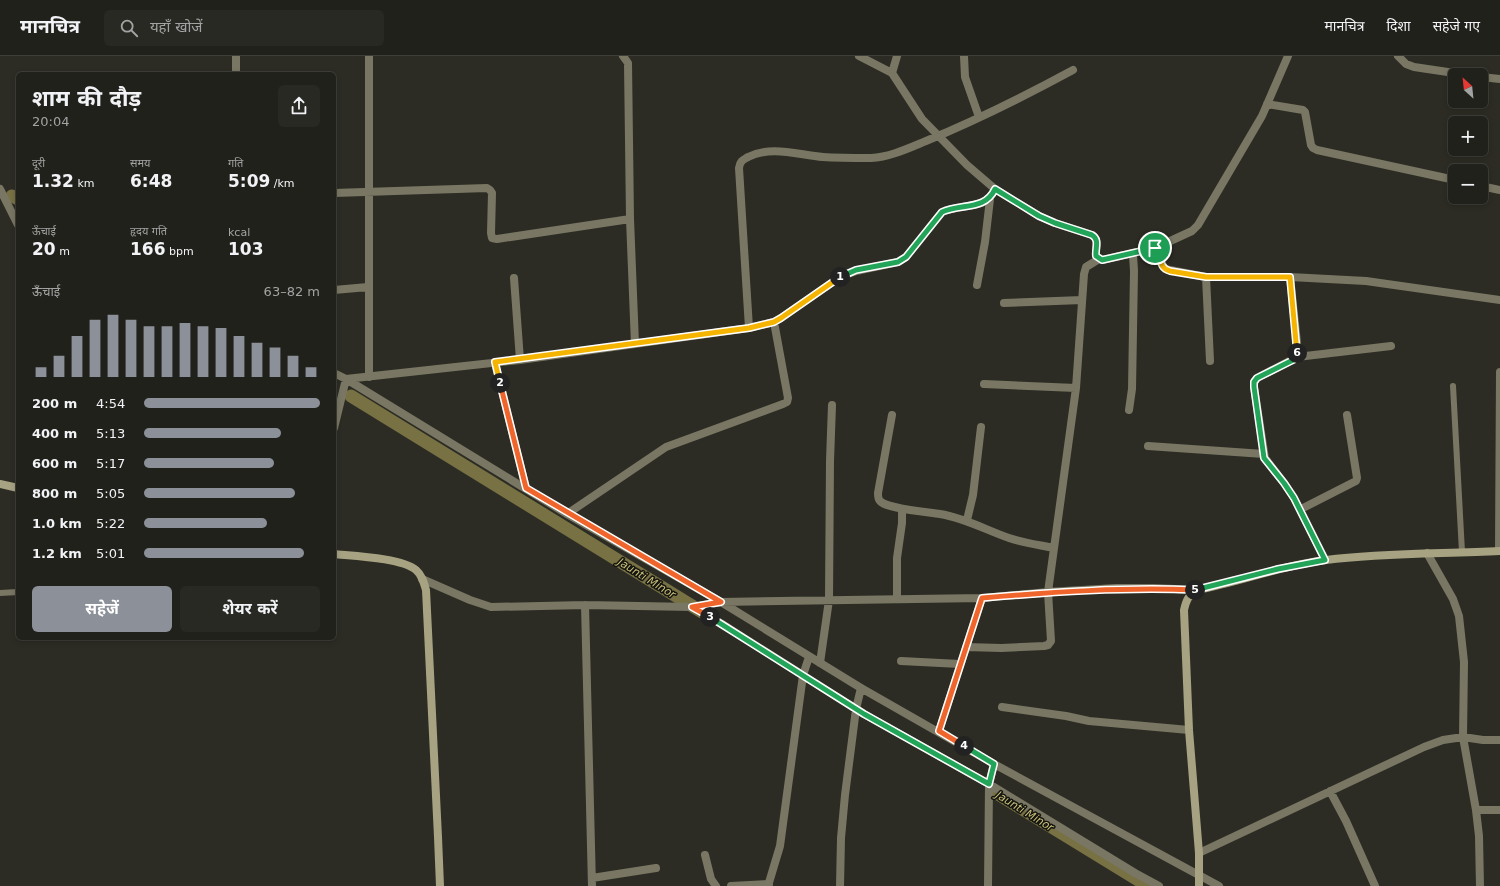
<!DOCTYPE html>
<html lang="hi">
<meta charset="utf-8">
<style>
:root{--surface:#21211b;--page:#292924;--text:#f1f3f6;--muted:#a2a3a3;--line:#3e3e3a;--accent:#8c9099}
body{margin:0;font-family:"DejaVu Sans","Noto Sans Devanagari",sans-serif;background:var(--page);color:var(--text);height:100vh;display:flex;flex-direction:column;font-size:15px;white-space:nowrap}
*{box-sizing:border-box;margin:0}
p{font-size:13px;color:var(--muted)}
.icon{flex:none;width:22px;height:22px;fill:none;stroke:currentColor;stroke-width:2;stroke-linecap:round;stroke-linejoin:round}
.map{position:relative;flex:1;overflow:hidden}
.drawer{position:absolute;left:16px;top:16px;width:320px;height:568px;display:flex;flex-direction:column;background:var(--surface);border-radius:6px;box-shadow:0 2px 6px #0003,0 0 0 1px var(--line)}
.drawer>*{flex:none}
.needle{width:26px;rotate:333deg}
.tools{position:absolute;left:1448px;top:12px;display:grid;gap:8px}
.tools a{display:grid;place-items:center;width:40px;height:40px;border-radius:6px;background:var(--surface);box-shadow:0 2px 6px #0003,0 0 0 1px var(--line);font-size:20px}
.pin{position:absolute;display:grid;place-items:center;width:34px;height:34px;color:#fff;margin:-17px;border:2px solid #fff;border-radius:50%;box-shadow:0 1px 4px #0007}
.km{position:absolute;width:20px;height:20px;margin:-10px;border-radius:50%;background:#222;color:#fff;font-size:11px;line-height:20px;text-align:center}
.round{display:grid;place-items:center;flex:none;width:42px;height:42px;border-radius:6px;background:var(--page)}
.head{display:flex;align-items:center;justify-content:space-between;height:68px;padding:0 16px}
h1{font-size:22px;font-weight:700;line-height:30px}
.metrics{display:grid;grid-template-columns:repeat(3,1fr);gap:6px;height:68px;padding:4px 16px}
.metrics div{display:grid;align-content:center}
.metrics b{font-size:17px;font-weight:700}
.metrics small{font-size:11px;font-weight:400}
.metrics p{font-size:11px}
.chart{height:112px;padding:8px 16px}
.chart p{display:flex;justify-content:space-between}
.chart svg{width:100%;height:72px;margin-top:4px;stroke:var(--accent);stroke-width:6}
.cta{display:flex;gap:8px;margin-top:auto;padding:8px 16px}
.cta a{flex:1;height:46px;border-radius:6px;background:var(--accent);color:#fff;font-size:16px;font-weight:700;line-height:46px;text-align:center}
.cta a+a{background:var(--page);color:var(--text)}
ul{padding:0 16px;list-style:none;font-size:13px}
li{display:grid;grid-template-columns:64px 48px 1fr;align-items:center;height:30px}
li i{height:10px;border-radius:5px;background:var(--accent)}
header{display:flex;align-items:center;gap:24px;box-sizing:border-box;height:56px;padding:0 20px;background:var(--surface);border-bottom:1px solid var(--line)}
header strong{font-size:19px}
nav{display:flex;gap:22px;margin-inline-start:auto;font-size:14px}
.search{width:280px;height:36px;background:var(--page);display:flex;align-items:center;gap:10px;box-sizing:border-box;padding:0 14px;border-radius:6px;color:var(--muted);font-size:15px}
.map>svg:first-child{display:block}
</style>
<header>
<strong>मानचित्र</strong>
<div class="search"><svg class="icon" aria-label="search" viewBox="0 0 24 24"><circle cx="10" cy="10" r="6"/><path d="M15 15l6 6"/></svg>यहाँ खोजें</div>
<nav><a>मानचित्र</a><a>दिशा</a><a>सहेजे गए</a></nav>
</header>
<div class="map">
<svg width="1500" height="830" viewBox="0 0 1500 830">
<rect width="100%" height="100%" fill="#2c2c24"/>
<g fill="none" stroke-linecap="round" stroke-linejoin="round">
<!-- canal -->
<path stroke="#777143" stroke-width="13" d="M12 140 18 143
M351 340 702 556
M998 738 1148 830"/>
<!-- lane -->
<path stroke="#797763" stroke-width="6" d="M1453 330 1462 496
M0 537 18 536"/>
<!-- street -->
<path stroke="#797763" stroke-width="8" d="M369 0V321
M623 0 628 7 630 163 635 288
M859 0 892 17 922 63 967 109 995 133 1039 160 1055 167 1092 179C1100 184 1095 192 1096 200L1102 204 1155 192C1161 197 1160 207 1165 213L1206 221H1290L1366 225 1500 244
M964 0 965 21 979 61
M1398 0 1406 8 1414 11 1468 19
M892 17 897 0
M236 18V0
M1481 21 1500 23
M1267 48 1303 54 1305 56 1311 89 1313 92 1317 94 1455 124
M1481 130 1500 134
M0 133 18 169
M334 137 487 132 490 134 492 137 491 177 492 182 497 183 630 163
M1155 192 1192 175 1198 169 1262 60 1288 0
M1206 221 1210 305
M1290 221 1298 296 1297 301 1257 322 1254 326V331L1265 402 1284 427 1294 442 1325 504
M514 222 520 304
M977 229 985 186 990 143
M334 234 368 231
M1004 247 1082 244
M749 272 739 112C740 105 743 104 748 101 772 89 798 99 823 101 838 102 855 102 871 102 890 101 909 92 926 85 977 64 1025 40 1073 14
M1297 301 1391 290
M495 307 526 432
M334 317 346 323 567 458 721 546 861 632 994 708 1219 830
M346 323 520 304 749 272 774 266 781 262 840 221 856 215 898 206 906 201 942 156C961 147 986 155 995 133
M984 328 1076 332
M1129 354 1132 333 1134 215 1133 199
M892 359 878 437C878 440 878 443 880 445 887 453 928 456 940 458 965 462 986 474 1009 482 1024 487 1040 489 1054 492
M334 372 346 323
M1148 390 1264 398
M1301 453 1356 425 1357 422 1347 359
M567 458 666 391 783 348 787 346 788 342 774 266
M967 464 973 439 981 371
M1499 495 1500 316
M1427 497 1453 543 1459 560 1464 606 1463 681 1476 754 1479 780 1480 830
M422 523 470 544 491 551 585 549 692 551 721 546 982 542 1048 536 1116 532H1154L1196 534
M897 543V502L902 467V453
M585 549 592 830
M692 551 722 568 864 658 989 728 1135 817 1159 830
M966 591 1001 592 1044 590 1048 589 1051 585 1048 536 1076 332 1084 218 1086 211 1099 203
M901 605 960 608
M820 607 829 544 830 405 832 349
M1002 651 1066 660 1089 665 1189 674
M939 675 982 542
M1330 735 1346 765 1375 830
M1476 754H1500
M1199 797 1424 691 1443 684 1463 681 1483 684H1500
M705 799 711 823 716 830
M592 822 656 812
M731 830 769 828
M768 830 780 790 803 619 809 601
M840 830 841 782 845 739 856 653 861 632
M988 830 989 728 994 708"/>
<!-- secondary -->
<path stroke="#a6a282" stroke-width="8" d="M0 428 18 432
M334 498C354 500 402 502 416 514 422 519 424 527 426 534L438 781 440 830
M1199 830V797L1189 674 1184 554C1186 545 1188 540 1196 534 1240 526 1282 509 1326 504 1384 497 1442 498 1500 495"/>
</g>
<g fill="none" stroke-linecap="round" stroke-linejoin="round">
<!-- split-1 casing -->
<g stroke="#fff" stroke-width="8">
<path id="split-1" d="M840 221 856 214 898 206 906 201 942 156C961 147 985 155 995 133L1039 160 1055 167 1092 179C1100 184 1095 192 1096 200L1102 204 1155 192"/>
</g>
<!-- split-2 casing -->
<g stroke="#fff" stroke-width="8">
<path id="split-2" d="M500 327 495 306 749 272 774 266 781 262 840 221"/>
</g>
<!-- split-3 casing -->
<g stroke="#fff" stroke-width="8">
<path id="split-3" d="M500 327 526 432 721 546 692 551 710 561"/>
</g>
<!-- split-4 casing -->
<g stroke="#fff" stroke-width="8">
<path id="split-4" d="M710 561 864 658 989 728 994 708 964 690"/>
</g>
<!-- split-5 casing -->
<g stroke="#fff" stroke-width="8">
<path id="split-5" d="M964 690 939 675 982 542C1053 536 1124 531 1195 534"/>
</g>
<!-- split-6 casing -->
<g stroke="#fff" stroke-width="8">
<path id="split-6" d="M1195 534 1278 513 1325 504 1294 442 1284 427 1264 402 1254 331V326L1257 322 1293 304 1297 301V297"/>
</g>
<!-- split-7 casing -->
<g stroke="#fff" stroke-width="8">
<path id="split-7" d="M1155 192C1164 199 1156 211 1170 215L1206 221H1290L1297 297"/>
</g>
<!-- split-1 -->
<use href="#split-1" stroke="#22a559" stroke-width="5"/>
<!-- split-2 -->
<use href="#split-2" stroke="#f5b400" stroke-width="5"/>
<!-- split-3 -->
<use href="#split-3" stroke="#f0652b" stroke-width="5"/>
<!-- split-4 -->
<use href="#split-4" stroke="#22a559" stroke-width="5"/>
<!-- split-5 -->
<use href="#split-5" stroke="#f0652b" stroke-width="5"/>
<!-- split-6 -->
<use href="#split-6" stroke="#22a559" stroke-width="5"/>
<!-- split-7 -->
<use href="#split-7" stroke="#f5b400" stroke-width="5"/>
</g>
<g text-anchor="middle" stroke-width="3" stroke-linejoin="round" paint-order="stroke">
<!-- water labels -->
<g font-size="11" font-style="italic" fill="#cbc278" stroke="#141411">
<text transform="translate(647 522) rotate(32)" y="4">Jaunti Minor</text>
<text transform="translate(1025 755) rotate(32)" y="4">Jaunti Minor</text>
</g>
</g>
</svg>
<div class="tools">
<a><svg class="needle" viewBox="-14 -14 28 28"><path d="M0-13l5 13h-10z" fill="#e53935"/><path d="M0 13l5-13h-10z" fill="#a2a3a3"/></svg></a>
<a>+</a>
<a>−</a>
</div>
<div class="pin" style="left:1155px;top:192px;background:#1e9e55"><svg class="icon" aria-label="arrive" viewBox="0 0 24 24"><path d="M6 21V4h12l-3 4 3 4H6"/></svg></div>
<b class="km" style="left:840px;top:221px">1</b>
<b class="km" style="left:500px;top:327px">2</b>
<b class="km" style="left:710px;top:561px">3</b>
<b class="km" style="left:964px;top:690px">4</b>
<b class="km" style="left:1195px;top:534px">5</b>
<b class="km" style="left:1297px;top:297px">6</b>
<section class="drawer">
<div class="head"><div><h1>शाम की दौड़</h1><p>20:04</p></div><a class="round"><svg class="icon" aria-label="share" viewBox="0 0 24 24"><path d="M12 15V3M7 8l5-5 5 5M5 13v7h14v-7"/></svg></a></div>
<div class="metrics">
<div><p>दूरी</p><b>1.32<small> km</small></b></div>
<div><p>समय</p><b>6:48</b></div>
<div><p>गति</p><b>5:09<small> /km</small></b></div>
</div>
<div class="metrics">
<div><p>ऊँचाई</p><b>20<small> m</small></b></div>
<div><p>हृदय गति</p><b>166<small> bpm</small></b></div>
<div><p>kcal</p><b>103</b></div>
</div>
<div class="chart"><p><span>ऊँचाई</span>63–82 m</p>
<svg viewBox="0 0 160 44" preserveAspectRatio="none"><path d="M5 44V38M15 44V31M25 44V19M35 44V9M45 44V6M55 44V9M65 44V13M75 44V13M85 44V11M95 44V13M105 44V14M115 44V19M125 44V23M135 44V26M145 44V31M155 44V38"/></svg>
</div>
<ul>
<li><b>200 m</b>4:54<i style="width:100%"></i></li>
<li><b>400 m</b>5:13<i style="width:78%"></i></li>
<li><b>600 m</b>5:17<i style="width:74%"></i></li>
<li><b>800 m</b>5:05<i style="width:86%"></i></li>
<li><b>1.0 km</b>5:22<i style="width:70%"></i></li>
<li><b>1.2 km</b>5:01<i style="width:91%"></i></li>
</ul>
<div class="cta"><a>सहेजें</a><a>शेयर करें</a></div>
</section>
</div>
